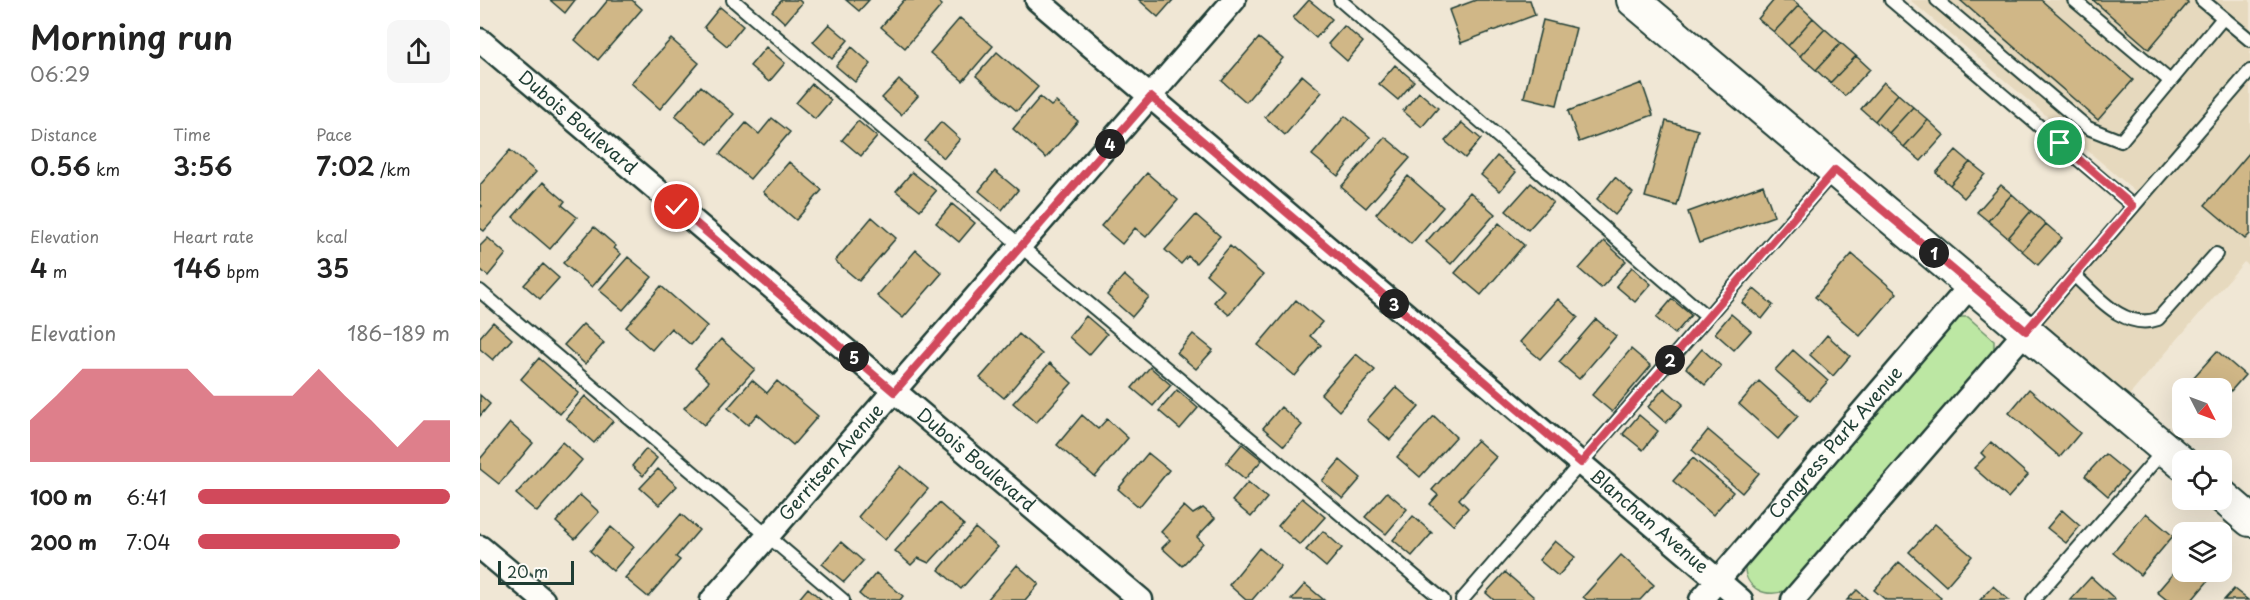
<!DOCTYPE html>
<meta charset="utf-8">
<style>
:root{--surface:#fff;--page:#f6f6f6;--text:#222;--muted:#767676;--accent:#d1495b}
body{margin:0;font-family:"Playpen Sans",sans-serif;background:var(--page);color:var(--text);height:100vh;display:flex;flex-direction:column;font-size:22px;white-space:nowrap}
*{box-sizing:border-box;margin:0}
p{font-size:20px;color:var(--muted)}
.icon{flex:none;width:33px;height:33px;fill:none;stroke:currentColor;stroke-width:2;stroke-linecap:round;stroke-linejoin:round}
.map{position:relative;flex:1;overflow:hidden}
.side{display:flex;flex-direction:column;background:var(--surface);width:480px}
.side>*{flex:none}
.needle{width:39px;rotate:132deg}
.tools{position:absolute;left:1692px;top:378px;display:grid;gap:12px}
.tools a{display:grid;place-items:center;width:60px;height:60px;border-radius:12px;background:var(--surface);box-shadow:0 6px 24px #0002;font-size:30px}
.scale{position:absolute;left:18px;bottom:15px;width:76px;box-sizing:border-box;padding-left:6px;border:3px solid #1f3d34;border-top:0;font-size:16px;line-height:21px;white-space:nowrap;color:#1f3d34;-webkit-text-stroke:4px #fdfcf7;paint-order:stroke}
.pin{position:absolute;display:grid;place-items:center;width:51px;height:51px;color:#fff;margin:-26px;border:3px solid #fff;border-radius:50%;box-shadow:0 2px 6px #0007}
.km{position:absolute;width:30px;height:30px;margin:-15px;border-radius:50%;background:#222;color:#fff;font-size:16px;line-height:30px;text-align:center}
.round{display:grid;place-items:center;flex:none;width:63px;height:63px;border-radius:12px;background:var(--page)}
.summary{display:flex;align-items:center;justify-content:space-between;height:102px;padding:0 30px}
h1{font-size:33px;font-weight:600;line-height:45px}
.stats{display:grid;grid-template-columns:repeat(3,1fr);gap:9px;height:102px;padding:6px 30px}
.stats div{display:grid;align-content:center}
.stats b{font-size:26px;font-weight:600}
.stats small{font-size:16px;font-weight:400}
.stats p{font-size:16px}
.chart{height:168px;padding:12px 30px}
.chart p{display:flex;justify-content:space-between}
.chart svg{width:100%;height:108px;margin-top:6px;fill:var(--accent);opacity:.7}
ul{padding:0 30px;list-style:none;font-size:20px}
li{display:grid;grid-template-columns:96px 72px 1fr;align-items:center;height:45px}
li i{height:15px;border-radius:8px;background:var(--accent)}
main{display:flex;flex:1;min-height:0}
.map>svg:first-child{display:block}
</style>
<main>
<section class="side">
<div class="summary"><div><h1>Morning run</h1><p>06:29</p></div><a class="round"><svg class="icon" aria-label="share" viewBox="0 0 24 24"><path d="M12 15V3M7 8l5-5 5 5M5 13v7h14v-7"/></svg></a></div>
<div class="stats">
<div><p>Distance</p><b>0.56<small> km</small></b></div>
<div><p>Time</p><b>3:56</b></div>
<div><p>Pace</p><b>7:02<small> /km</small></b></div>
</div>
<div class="stats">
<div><p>Elevation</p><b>4<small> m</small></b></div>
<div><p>Heart rate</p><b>146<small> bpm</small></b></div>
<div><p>kcal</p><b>35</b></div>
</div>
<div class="chart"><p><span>Elevation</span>186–189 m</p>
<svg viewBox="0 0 160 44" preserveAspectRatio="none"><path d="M0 44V27L10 17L20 6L30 6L40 6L50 6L60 6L70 17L80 17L90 17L100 17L110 6L120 17L130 27L140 38L150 27L160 27V44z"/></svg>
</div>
<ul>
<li><b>100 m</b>6:41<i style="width:100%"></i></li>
<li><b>200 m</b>7:04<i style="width:80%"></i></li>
</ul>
</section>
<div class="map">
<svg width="1770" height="600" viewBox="0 0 1770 600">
<rect width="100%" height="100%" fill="#f0e7d5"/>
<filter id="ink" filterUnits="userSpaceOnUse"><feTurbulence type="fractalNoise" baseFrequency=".0167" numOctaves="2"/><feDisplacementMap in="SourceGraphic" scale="12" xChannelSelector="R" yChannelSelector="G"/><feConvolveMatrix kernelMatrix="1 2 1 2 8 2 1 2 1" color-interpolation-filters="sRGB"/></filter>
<g filter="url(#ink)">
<!-- built -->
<path fill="#e6d9be" d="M1430 0H1770V266L1764 262 1641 405 1549 329 1661 196Z"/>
<!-- green -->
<path fill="#bce7a3" stroke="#6e926c" stroke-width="1.5" d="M1480 317H1488L1514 340V351L1511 356 1308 589C1288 600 1263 589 1265 564L1474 320Z"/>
<!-- building -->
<path fill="#d0b787" stroke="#1f3d34" stroke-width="1.5" d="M70 0H95L85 13Z
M128 0H152L162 9 118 60 95 40Z
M302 0H319L322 3 305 23 292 11Z
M366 0H389L379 11Z
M424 0H456L462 5 425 48 401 27Z
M659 0H693L678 17Z
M829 0 852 19 836 38 813 18Z
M996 0H1050L1055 15 981 43 969 10Z
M1294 0H1313L1319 5 1294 32 1278 19Z
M1480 0H1561L1653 80 1618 120Z
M1613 0H1704L1708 3 1669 49Z
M1319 5 1333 18 1308 46 1294 32Z
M240 7 263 26 247 46 224 27Z
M480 18 513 46 483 81 450 53Z
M1333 18 1345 29 1320 56 1308 46Z
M1063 20 1096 28 1077 105 1044 97Z
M349 24 368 40 352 59 333 42Z
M864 26 883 42 867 61 848 44Z
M1345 29 1361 43 1336 70 1320 56Z
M779 38 803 58 766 102 742 81Z
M191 39 219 63 180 109 151 83Z
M1361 43 1376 56 1350 83 1336 70Z
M286 47 305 63 289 82 270 66Z
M372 47 391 64 375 82 356 66Z
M517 52 558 87 537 111 496 76Z
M1376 56 1390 69 1365 96 1350 83Z
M915 65 934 81 918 100 899 84Z
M822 75 842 92 805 135 785 117Z
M419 80 438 96 421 115 402 98Z
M1404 82 1418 94 1395 121 1381 109Z
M1162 83 1173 115 1099 142 1088 111Z
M332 84 351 100 335 119 316 103Z
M221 86 254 114 228 144 195 116Z
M939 92 958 108 942 127 923 111Z
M1418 94 1433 107 1409 133 1395 121Z
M560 97 571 106 576 102 598 121 566 158 533 129Z
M1433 107 1448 120 1424 147 1409 133Z
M865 116 890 137 858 176 832 155Z
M292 118 310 132 270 179 240 154 266 123 279 134Z
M1448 120 1464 135 1441 161 1424 147Z
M378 121 397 137 381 156 362 140Z
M1186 121 1218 130 1197 206 1165 197Z
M461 122 480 139 464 158 445 141Z
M982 123 1001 139 985 158 965 141Z
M905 137 930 158 886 208 861 187Z
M30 150 56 172 4 231 0 228V208L2 206 0 204V185Z
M1476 150 1490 162 1470 185 1456 173Z
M1770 152V234L1765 239 1725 205Z
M1017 156 1036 172 1020 191 1001 175Z
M309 162 342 190 316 220 283 192Z
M1490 162 1505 174 1484 198 1470 185Z
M515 171 538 190 522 210 499 191Z
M432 172 456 191 440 210 416 191Z
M667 173 698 200 666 237 655 228 642 244 621 226Z
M928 176 963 207 931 244 896 214Z
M1135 177 1153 193 1135 215 1117 199Z
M63 182 85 201 82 205 97 217 70 249 33 217Z
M1051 183 1073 202 1048 230 1026 211Z
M1283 185 1294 216 1219 243 1208 212Z
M1521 185 1532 194 1508 221 1497 212Z
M990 192 1015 214 971 264 946 242Z
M1532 194 1551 211 1528 238 1508 221Z
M472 204 495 223 479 242 456 223Z
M1551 211 1566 224 1542 251 1528 238Z
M716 215 740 236 716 263 708 256 701 264 685 250Z
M392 217 416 238 379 281 355 261Z
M1019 223 1044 245 1001 295 975 273Z
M1566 224 1582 238 1558 265 1542 251Z
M114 227 136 246 134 248 141 254 112 287 83 263Z
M8 238 26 254 8 276 0 269V246Z
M1124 241 1146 261 1121 288 1099 269Z
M750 246 783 275 749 315 734 302 744 290 726 274Z
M436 250 462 273 423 318 397 296Z
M1372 254 1417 293 1380 336 1335 297Z
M148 257 172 277 143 310 119 290Z
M63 264 79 278 60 299 44 285Z
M1152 267 1171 284 1155 302 1136 286Z
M644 275 669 297 652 317 627 295Z
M181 286 227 326 211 345 191 328 172 350 146 327Z
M1274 289 1293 305 1282 319 1262 303Z
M1078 299 1098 317 1060 359 1040 342Z
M1192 299 1211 315 1195 334 1176 318Z
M816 300 842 322 830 336 841 345 815 376 778 345Z
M1251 314 1271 331 1254 350 1235 333Z
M606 316 627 334 609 355 589 337Z
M1116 319 1136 336 1099 379 1079 362Z
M13 322 32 339 13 360 0 349V337Z
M103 324 124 343 105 364 84 345Z
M539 334 562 354 524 398 500 378Z
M713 334 733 350 716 369 697 353Z
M1347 335 1370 356 1353 376 1330 355Z
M241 339 275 369 224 425 204 408 229 381 215 368Z
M1151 349 1171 366 1132 412 1112 395Z
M1222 349 1241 366 1225 385 1206 368Z
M1313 350 1348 381 1330 401 1295 370Z
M1737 351 1765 375 1742 401V388H1704Z
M876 354 895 370 859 411 841 394Z
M59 358 99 393 80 414 41 379Z
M570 363 592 383 556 423 533 403Z
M670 367 691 385 673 406 652 388Z
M272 380 287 393 297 381 338 416 313 445 277 414 268 425 248 408Z
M1279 381 1318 416 1298 439 1259 404Z
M916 387 939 407 910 440 887 420Z
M1184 388 1203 404 1186 423 1168 407Z
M1549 389 1600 433 1580 457 1529 413Z
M697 390 718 408 700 429 679 411Z
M0 395 10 404 0 416Z
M105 396 133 421 114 443 86 418Z
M801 407 822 425 804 446 783 428Z
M602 415 618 429 627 419 648 438 615 477 577 445Z
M1159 415 1178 431 1163 450 1143 434Z
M954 416 976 437 940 477 917 457Z
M30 423 53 443 19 484 0 469V459Z
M1228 430 1279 473 1262 493 1212 450Z
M997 440 1016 457 979 499 988 508 973 525 950 504 958 495 952 490Z
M82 442 102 460 57 512 36 494Z
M1511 442 1548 475 1528 498 1494 468 1505 457 1501 453Z
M762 444 782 460 765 479 746 463Z
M166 449 177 458 163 476 152 466Z
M668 453 689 470 659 507 638 489Z
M1625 454 1648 473 1628 496 1605 476Z
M1213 458 1253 492 1233 515 1193 481Z
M860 460 881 478 863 499 842 481Z
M421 466 448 489 405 540 378 517Z
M178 469 197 486 179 505 160 488Z
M768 482 787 498 771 517 752 501Z
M907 492 927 509 906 534 885 517Z
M100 495 119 512 95 539 76 522Z
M822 498 845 517 820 545 798 526Z
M459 503 484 525 449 563 438 558 431 565 415 551Z
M704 506 713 514 723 508 735 518 717 537 723 543 702 566 682 548 690 540 681 532Z
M1582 510 1600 526 1586 543 1567 528Z
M1666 513 1693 536 1660 575 1633 553Z
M201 514 219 530 196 557 200 560 168 597 145 578Z
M933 516 952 533 932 556 913 540Z
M1455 524 1492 556 1466 586 1429 552Z
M131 527 154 547 133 571 110 551Z
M495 528 518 547 481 589 459 570Z
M843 531 862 548 846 567 826 550Z
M1075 541 1095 557 1078 576 1059 560Z
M361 542 383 561 364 582 342 564Z
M779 548 801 566 772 600H766L749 585Z
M1141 555 1174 585 1160 600H1107L1103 597Z
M1419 562 1461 598 1459 600H1406L1394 590Z
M1702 563V572H1731L1734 574 1712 600H1687L1677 592Z
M537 565 559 584 545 600H507Z
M1025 572 1054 597 1051 600H1014L1006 593Z
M396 573 423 596 420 600H386L379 594Z
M1611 577 1635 599 1634 600H1590Z
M825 584 844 600H811Z
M1513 586 1529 600H1500Z
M328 588 342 600H318Z
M1754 589 1768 600H1744Z
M1377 590 1388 600H1367Z"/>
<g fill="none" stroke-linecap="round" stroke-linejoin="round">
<!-- lane casing -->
<g stroke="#1f3d34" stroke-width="16">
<path id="lane" d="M253 0 564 266 963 600
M860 0 1227 317
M1411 0 1653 206
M1457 0 1608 128 1641 141 1743 18
M1594 0 1690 81
M1722 0 1770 40
M1594 275C1617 296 1644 331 1678 319L1736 254
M0 291 363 600
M1546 331 1770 71
M982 600 1354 171
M1553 600 1685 449"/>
</g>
<!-- street casing -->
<g stroke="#1f3d34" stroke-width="27">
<g id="street">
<path id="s1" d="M557 0 1261 600"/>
<path id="s2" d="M0 40 661 600"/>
<path d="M0 547 63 600"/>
<path id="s3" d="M232 600 754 0"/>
<path id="s4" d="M1221 600 1491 285"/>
<path d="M1313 600 1546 331"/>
</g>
</g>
<!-- secondary casing -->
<g stroke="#1f3d34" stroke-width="36">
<path id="secondary" d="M1153 0 1702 463
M1742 496 1770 520"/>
</g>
<!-- lane -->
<use href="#lane" stroke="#fdfcf7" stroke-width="12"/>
<!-- street -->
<use href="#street" stroke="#fdfcf7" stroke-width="22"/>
<!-- secondary -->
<use href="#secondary" stroke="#fdfcf7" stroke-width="32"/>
</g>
</g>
<g fill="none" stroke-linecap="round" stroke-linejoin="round" filter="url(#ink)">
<!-- route casing -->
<g stroke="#fff" stroke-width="12">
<path id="route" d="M197 207 414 392 671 97 1101 463 1355 170 1546 331 1653 206 1580 143"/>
</g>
<!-- route -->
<use href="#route" stroke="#d1495b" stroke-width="8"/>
</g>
<g text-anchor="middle" stroke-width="4.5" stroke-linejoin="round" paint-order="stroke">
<!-- street labels -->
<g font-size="18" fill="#1f3d34" stroke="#fdfcf7">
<text dy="6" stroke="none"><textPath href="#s2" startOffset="128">Dubois Boulevard</textPath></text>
<text dy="6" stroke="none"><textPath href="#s4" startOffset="207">Congress Park Avenue</textPath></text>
<text dy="6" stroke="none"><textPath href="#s2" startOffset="650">Dubois Boulevard</textPath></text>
<text dy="6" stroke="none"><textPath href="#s3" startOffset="182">Gerritsen Avenue</textPath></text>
<text dy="6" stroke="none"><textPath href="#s1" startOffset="804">Blanchan Avenue</textPath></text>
</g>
</g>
</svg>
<div class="tools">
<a><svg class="needle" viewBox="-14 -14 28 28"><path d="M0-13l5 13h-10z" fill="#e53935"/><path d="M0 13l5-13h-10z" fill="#767676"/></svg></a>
<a><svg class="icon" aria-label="locate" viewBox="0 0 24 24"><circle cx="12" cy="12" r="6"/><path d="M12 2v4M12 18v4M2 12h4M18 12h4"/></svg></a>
<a><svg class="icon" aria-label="layers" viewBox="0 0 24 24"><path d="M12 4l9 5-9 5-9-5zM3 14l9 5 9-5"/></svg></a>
</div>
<div class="scale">20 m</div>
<div class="pin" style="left:1580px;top:143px;background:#1e9e55"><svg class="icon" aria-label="arrive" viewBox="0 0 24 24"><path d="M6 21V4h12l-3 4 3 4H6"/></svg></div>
<div class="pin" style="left:197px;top:207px;background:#d93025"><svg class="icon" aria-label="check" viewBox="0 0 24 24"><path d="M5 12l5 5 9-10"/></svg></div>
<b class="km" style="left:1454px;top:253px">1</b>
<b class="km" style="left:1190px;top:360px">2</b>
<b class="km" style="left:914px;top:304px">3</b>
<b class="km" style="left:630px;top:144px">4</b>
<b class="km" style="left:374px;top:357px">5</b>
</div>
</main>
